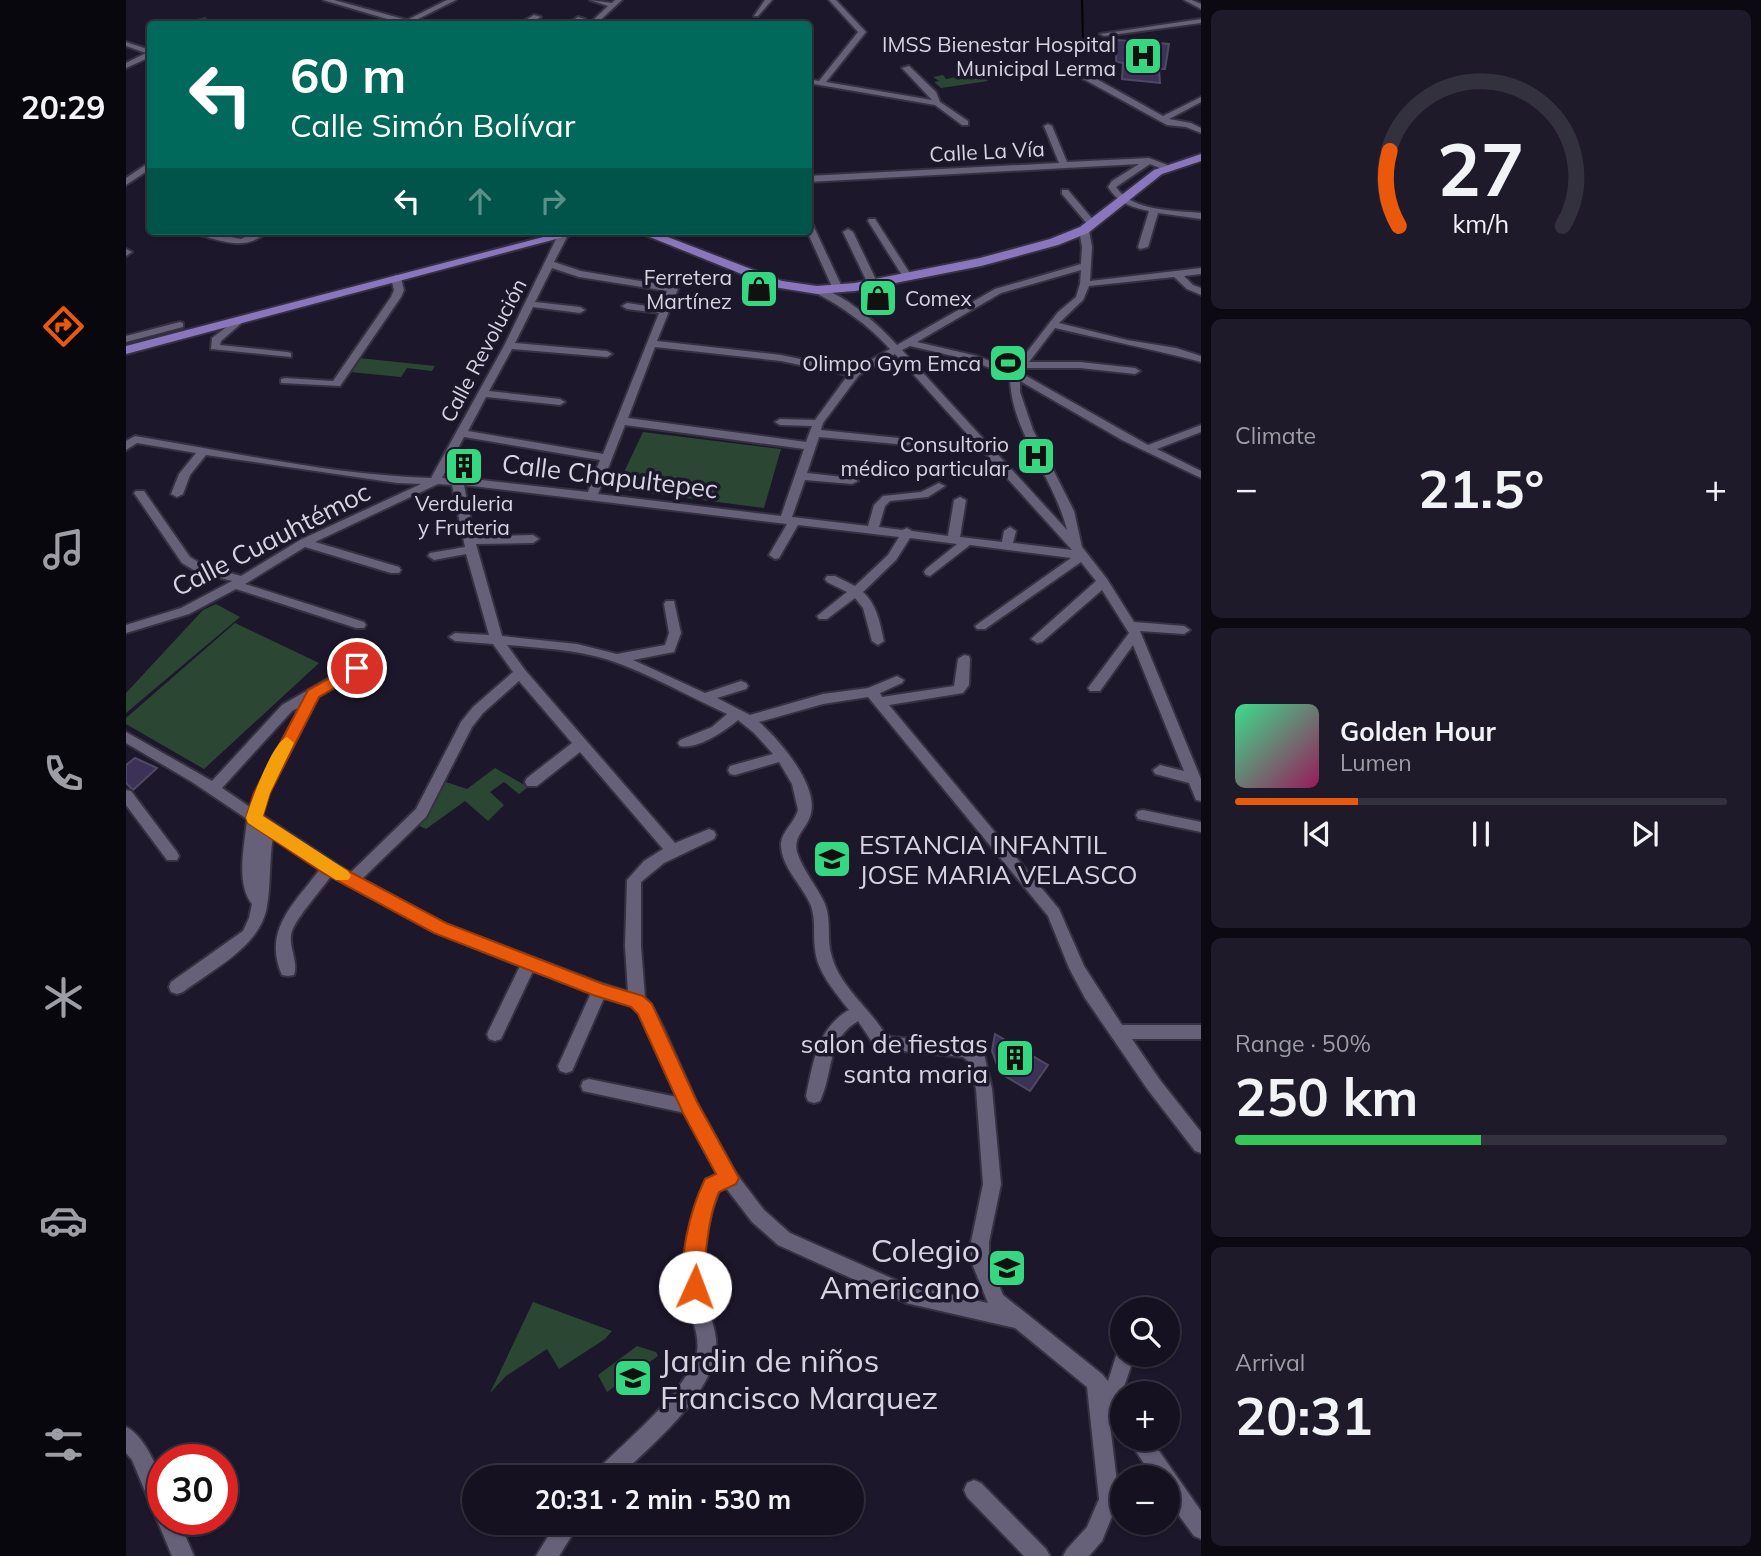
<!DOCTYPE html>
<meta charset="utf-8">
<style>
body{margin:0;font-family:Mulish,sans-serif;background:#1e1a29;color:#f1f3f6;height:100vh;display:flex;flex-direction:column;font-size:26px;white-space:nowrap}
*{box-sizing:border-box;margin:0}
p{font-size:23px;color:#9d9da5}
.icon{flex:none;width:38px;height:38px;fill:none;stroke:currentColor;stroke-width:2;stroke-linecap:round;stroke-linejoin:round}
.map{position:relative;flex:1;overflow:hidden}
.details{display:flex;flex-direction:column;gap:10px;padding:10px;background:#0c0912;width:560px}
.details>*{flex:none}
.top-card{position:absolute;left:21px;top:21px;width:665px;height:214px;border-radius:7px;box-shadow:0 2px 5px #0004,0 0 0 2px #34313e;background:#00695c;color:#fff;overflow:hidden}
.fabs{position:absolute;left:984px;top:1297px;display:grid;gap:14px}
.fabs a{display:grid;place-items:center;width:70px;height:70px;border-radius:50%;background:#151120;box-shadow:0 2px 5px #0004,0 0 0 2px #34313e;font-size:35px}
.speed{position:absolute;left:21px;top:1444px;display:flex;gap:14px;font-size:35px;font-weight:700;text-align:center}
.speed>*{display:grid;place-content:center;width:91px;height:91px;border-radius:50%;background:#151120;box-shadow:0 2px 5px #0004,0 0 0 2px #34313e;line-height:1}
.speed .limit{border:10px solid #d22;background:#fff;color:#111}
.pin{position:absolute;display:grid;place-items:center;width:60px;height:60px;color:#fff;margin:-30px;border:4px solid #fff;border-radius:50%;box-shadow:0 2px 7px #0007}
.me{position:absolute;width:77px;margin:-38px;rotate:2deg;stroke-linejoin:round;filter:drop-shadow(0 0 5px #0008)}
.turn{display:flex;align-items:center;gap:24px;height:147px;padding:0 28px;font-size:32px}
.turn .icon{width:91px;height:91px;stroke-width:2.5}
.turn b{display:block;font-size:49px;line-height:60px}
.lanes{display:flex;align-items:center;height:66px;padding:0 28px;background:#0003;justify-content:center;gap:35px;direction:ltr}
.lanes .off{opacity:.35}
.big{font-size:52px;font-weight:700;line-height:1.1}
.details .tile{flex:1;display:flex;flex-direction:column;justify-content:center;gap:10px;min-width:0;padding:0 24px;border-radius:10px;background:#1e1a29}
.details .dial{align-items:center;gap:0}
.dial svg{height:182px;overflow:visible;fill:none;stroke:#34313e;stroke-width:7;stroke-linecap:round;text-anchor:middle}
.dial text{fill:#f1f3f6;stroke:none}
.song{display:flex;align-items:center;gap:21px}
.cover{width:84px;height:84px;border-radius:10px;background:linear-gradient(135deg,hsl(150 70% 55%),hsl(330 70% 35%))}
.played{height:7px;border-radius:4px;background:linear-gradient(90deg,#ea580c 25%,#34313e 25%)}
.keys{display:flex;justify-content:space-around;direction:ltr}
.heat{display:flex;justify-content:space-between;align-items:center;font-size:38px;direction:ltr}
.charge{height:10px;border-radius:5px;background:linear-gradient(90deg,#34c759 50%,#34313e 0)}
.trip{position:absolute;left:336px;top:1465px;width:402px;height:70px;border-radius:35px;background:#151120;box-shadow:0 2px 5px #0004,0 0 0 2px #34313e;font-weight:700;line-height:70px;text-align:center}
main{display:flex;flex:1;min-height:0}
.menu{display:flex;flex-direction:column;width:126px;justify-content:space-around;align-items:center;background:#08070d;color:#9d9da5}
.menu .icon{width:49px;height:49px}
.menu .selected{color:#ea580c}
.menu b{font-size:32px;color:#f1f3f6}
.map>svg:first-child{display:block}
.green{fill:#2b4734}
.lines{fill:none;stroke-linecap:round;stroke-linejoin:round}
.stream{stroke:#000701;stroke-width:2}
.building{fill:#3c3258;stroke:#4f4a61;stroke-width:2}
.minor-casing{stroke:#353141;stroke-width:4}
.major-casing{stroke:#353141;stroke-width:4}
.minor{fill:#666179;fill-rule:evenodd}
.major{fill:#8976bf;fill-rule:evenodd}
.route{fill:#ea580c;stroke:#983908;stroke-width:2}
.slow{fill:#f59e0b}
.labels{text-anchor:middle;dominant-baseline:central;stroke-width:7;stroke-linejoin:round;paint-order:stroke}
.far-poi-label{font-size:21px;fill:#d7d4e2;stroke:#1c172b;text-anchor:end}
.far-street-label{font-size:21px;fill:#d7d4e2;stroke:#1c172b}
.street-label{font-size:26px;fill:#d7d4e2;stroke:#1c172b}
.poi-label{font-size:26px;fill:#d7d4e2;stroke:#1c172b;text-anchor:start}
.near-poi-label{font-size:32px;fill:#d7d4e2;stroke:#1c172b;text-anchor:end}
</style>
<main>
<nav class="menu">
<b>20:29</b>
<svg class="icon selected" aria-label="directions" viewBox="0 0 24 24"><path d="M12 3l9 9-9 9-9-9zM9 14v-3h6M13 9l2 2-2 2"/></svg>
<svg class="icon" aria-label="music" viewBox="0 0 24 24"><path d="M9 18V5l10-2v13"/><circle cx="6" cy="18" r="3"/><circle cx="16" cy="16" r="3"/></svg>
<svg class="icon" aria-label="phone" viewBox="0 0 24 24"><path d="M5 4h4l2 5-3 2q2 4 5 5l2-3 5 2v4C11 20 4 13 5 4z"/></svg>
<svg class="icon" aria-label="climate" viewBox="0 0 24 24"><path d="M12 3v18M4 7l16 10M4 17L20 7"/></svg>
<svg class="icon" aria-label="car" viewBox="0 0 24 24"><path d="M5 17H2v-5l4-1 3-4h7l3 4 3 1v5h-3M9 17h6M6 11h13"/><circle cx="7" cy="17" r="2"/><circle cx="17" cy="17" r="2"/></svg>
<svg class="icon" aria-label="filters" viewBox="0 0 24 24"><path d="M4 7h16M4 17h16"/><circle cx="9" cy="7" r="2"/><circle cx="15" cy="17" r="2"/></svg>
</nav>
<div class="map">
<svg width="1075" height="1556" viewBox="0 0 1075 1556">
<rect width="100%" height="100%" fill="#1c172b"/>
<path class="green" d="M851 71 862 81 815 88 808 82 813 81 807 77 817 75 820 79 830 77 828 74Z
M233 358 309 366 306 371 281 368 275 377 224 372Z
M517 432 655 449 638 508 490 489Z
M90 604 114 617 0 713V693L77 610Z
M109 623 193 663 78 769 0 724V718Z
M369 768 402 787 393 794 378 782 364 792 378 805 362 821 339 801 300 829 291 825 320 782 341 789Z
M407 1302 486 1331 479 1339 433 1369 421 1349 380 1376 364 1393Z
M511 1346 530 1352 532 1356 481 1392 472 1375Z"/>
<g class="lines">
<path class="stream" d="M956 0 957 38"/>
</g>
<path class="building" d="M991 40 1043 44 1039 69H1033L1034 83 996 79 997 63 990 62Z
M9 758 31 768 7 790 0 783V765Z
M869 1034 922 1065 904 1091 874 1073 866 1051Z"/>
<g class="lines">
<defs>
<path id="minor" d="M197 0H208L281 20 321 0H330L288 21 292 24H278Z
M464 0 486 3 489 0H496L470 24H463L482 6Z
M639 0H646L632 16H628Z
M703 0H710L740 32 700 82 806 100 776 68 783 66 810 92 814 102 842 121V125H836L809 105 682 83V79L693 81 732 32Z
M1058 0H1066L1075 4V9Z
M408 15 415 17 402 24H393Z
M452 17 459 19 450 24H442Z
M79 19 82 23 67 24 68 22Z
M1075 19V23L978 36 974 34Z
M0 42 24 50V57L0 68V63L20 53 0 46Z
M952 72H958L1037 116 1075 97V102L1043 119 1065 123 1075 128V133L1060 127 1041 125 952 76Z
M922 124 926 126 941 162 1023 158 1044 166V170L1041 171 1024 164 990 187C1007 212 1048 210 1075 213V219L1032 213 1022 247 1014 249 1012 247 1023 211C1005 207 992 203 982 187L986 181 1013 164 682 182V176L933 163 918 126Z
M24 162V169L0 185V178Z
M936 190H942L969 222V226H963L936 194Z
M743 219H749L787 278 785 280H779L742 221Z
M682 220 686 223 717 289 715 291 707 289 681 231Z
M958 227 963 230 966 247 964 281 1075 268V274L1058 276 1067 285 1075 288V295L1061 289 1048 277 963 286 957 300 933 323 1001 340 1050 348 1075 356V362C1027 349 978 340 929 328L903 362H954L1009 368 1014 371 1009 374 954 368H898L895 373 1022 445 1075 425V432L1031 449 1075 471V478L996 440 894 381V392L907 430 948 511 956 547 981 579 1008 622 1058 626 1064 630 1058 634 1014 631 1075 779V801L1070 800 1063 783 1029 774 1027 770 1034 765 1058 771 1007 645 974 691H964L962 688 1003 633 976 590 916 642 911 643 905 639 970 581 955 562 859 629H851L849 626 945 558 844 545 804 576 800 575 798 572 800 569 831 544 784 538 770 560 737 592C751 605 754 623 758 641L752 645 746 641 737 608 729 598 701 619H693L691 616 721 592 701 582 699 579 701 576H709L729 586 762 555 773 537 672 525 653 558 649 559 643 555 661 524 338 485 348 537 407 535 413 539 407 543 350 544 376 636 451 644 491 654 539 645 543 633 538 604 540 601H548L555 633 548 652 507 660 579 693 615 681 620 683 622 686 620 689 591 698 624 715 697 694 742 688 771 676 778 680 776 683 754 693 756 697 828 686 832 659 838 655 843 656 844 659 843 685 837 693 763 705 933 909 958 966 996 1025H1075V1039H1006L1034 1080 1075 1132V1153L1069 1151 1022 1090 959 998 943 968 922 916 742 697 697 704 633 722C653 739 692 785 685 813 682 828 667 835 671 852 677 871 691 886 699 904 706 922 700 940 706 957 714 986 742 1007 758 1032L765 1037 840 1043 858 1054 866 1089 875 1184 863 1242V1261L877 1295 976 1374 982 1381 993 1347 996 1346V1354H1009L996 1393V1426L989 1423 983 1416 993 1499 976 1541 963 1556H937L941 1549 961 1527 973 1499 961 1387 889 1328 780 1303 652 1245 626 1222 600 1188 593 1191C579 1225 574 1266 581 1303 584 1318 592 1333 590 1350 585 1397 524 1446 493 1477H468L471 1470C498 1443 563 1389 571 1352 574 1334 564 1317 562 1300 556 1259 563 1216 580 1179L592 1174 559 1113 457 1091 455 1086 457 1081 463 1079 551 1097 513 1014 506 1006 478 998 446 1071 440 1073 434 1071 432 1066 465 993 407 971 375 1039 369 1041 363 1039 361 1034 394 966 309 932 205 876C196 889 171 917 166 931 161 945 173 961 168 975L162 976 156 975C136 930 169 903 194 869L147 837C143 860 145 884 141 906 135 946 87 969 57 992L51 994 45 992 43 987 45 982 117 931 123 918 126 904C109 883 119 844 121 819L66 782 0 743V732L86 781 156 705 226 665H236L238 668 236 671 192 697 143 793 136 815 224 873 290 809 335 722 347 707 387 672 367 644 329 641 323 637 329 633 363 635 340 554 308 560 302 556 304 553 339 547 326 485 312 484 189 542 273 567 275 570 273 573H265L179 547 119 584 238 622 240 625 238 628H230L110 589 63 614 0 633V625L55 608 106 581 71 572 56 563 8 493 10 491H18L64 557 79 566 115 576 174 540 295 484 271 483 80 455 64 475 57 494 51 497 45 494 53 474 70 453 11 443 0 450V441L9 436C106 452 206 475 305 478L378 346 432 235 437 232 442 235 428 262 455 271 550 287 552 289 531 341 655 355 727 370 764 349C742 325 717 307 688 292V288C712 287 755 327 771 345L869 289 955 264 956 247 953 230ZM426 268 453 277 541 291 535 308 501 303 496 306 501 309 533 313 477 454 342 431 360 397 434 405 439 402 434 399 363 391 386 349 481 357 486 354 481 351 389 343 407 307 454 313 459 310 454 307 409 302ZM955 270 954 284 950 297 932 312 887 370 851 356 791 342 875 293ZM784 346 844 360 884 376C884 431 928 477 941 530L776 350ZM529 347 655 361 722 375 689 420 654 419 649 422 654 425 686 426 680 442 502 418ZM769 354 946 550 887 543 890 531 884 527 878 531 876 542 834 537 840 500 834 497 828 500 822 536 786 531 781 528 776 530 753 527 759 506 764 501 802 497 819 486 813 483 795 492 757 496 748 505 742 526 666 517 679 480 726 484 732 481 726 478 681 473 693 437 782 445 787 442 782 439 695 430 697 423 733 375ZM499 425 678 449 655 516 472 494ZM338 437 474 460 462 492 347 479 316 478ZM381 645C415 648 450 650 483 660 524 674 562 696 601 714L586 727 554 740 552 743 554 746C571 750 599 731 612 720L628 733 647 754 604 766 602 770 604 774 609 775 653 762 666 784 672 810C669 822 656 831 655 843 654 866 677 886 685 906 690 921 687 935 689 949 691 972 709 992 723 1010 691 1028 687 1064 680 1096L682 1101 688 1103 694 1101C708 1072 700 1040 732 1021L746 1042 755 1049 837 1057 844 1063 850 1089 857 1184 845 1242V1261L862 1303 781 1285 664 1233 638 1210 609 1172 571 1103 538 1029 525 1004 519 998 515 946V882L538 863 588 839 590 835 588 831 583 829 549 843 399 670ZM393 681 446 743 401 778 399 782 401 786H411L454 752 537 849 518 861 501 880 499 946 502 992 477 984 319 924 236 879 300 817 346 727 357 713ZM174 707 129 793 124 807 96 788 166 711Z
M722 229 727 232 752 284 750 286 742 284 717 232Z
M74 231 115 239 131 231H142C121 251 98 242 74 235Z
M0 249 6 252 0 256Z
M270 275 275 278 278 290 275 297 214 386 155 383V379L159 378 207 381 265 297 268 290 265 278Z
M115 316 120 319 118 321 95 341 94 345 161 352 165 353V357L85 349 86 338Z
M54 322 57 323V327L0 342V336Z
M0 790 5 791 51 852 53 856 51 860H41L0 805Z
M1017 810 1075 822V832L1012 819 1010 815 1012 811Z
M1020 1297 1027 1299 1028 1309H1010L1013 1299Z
M0 1427C17 1434 32 1467 36 1484 39 1495 37 1508 37 1519H52L68 1556H46L6 1460 0 1453Z
M1001 1438H1024L1075 1511V1539L1068 1536 1041 1499V1477H1027Z
M848 1480 855 1483 920 1549 924 1556H898L841 1497 838 1490 841 1483Z
M431 1522H454L433 1556H410Z"/>
<path id="major" d="M1075 154V161L1036 174 962 233 932 245 855 266 729 291 691 294 648 287 509 231H526L656 281 691 286 729 283 854 258 924 239 954 227 1028 170Z
M440 231H460L0 354V346Z"/>
</defs>
<use href="#minor" class="minor-casing"/>
<use href="#major" class="major-casing"/>
<use href="#minor" class="minor"/>
<use href="#major" class="major"/>
</g>
<path class="route" d="M231 663 238 668 236 672 193 697 144 793 137 816 209 864 320 923 477 984 517 996 526 1004 571 1102 613 1178 610 1184 593 1192C583 1215 581 1243 578 1268 578 1278 581 1285 577 1295L569 1298 562 1295C549 1264 565 1208 579 1179L590 1174 557 1113 512 1014 505 1007 467 995 308 933 197 873 122 823 120 818 128 793 182 690Z"/>
<path class="slow" d="M161 737 168 743 144 793 137 816 222 871 225 876 222 880H210L122 823 120 818C125 802 146 742 161 737Z"/>
<defs>
<symbol id="hospital-square" viewBox="-11 -11 22 22"><rect x="-9" y="-9" width="18" height="18" rx="4" fill="#35d881" stroke="#1c172b"/><path d="M-5-5h3v3.5h4V-5h3V5h-3V1.5h-4V5h-3Z" fill="#111"/></symbol>
<symbol id="shop-square" viewBox="-11 -11 22 22"><rect x="-9" y="-9" width="18" height="18" rx="4" fill="#35d881" stroke="#1c172b"/><path d="M-5-2.5h2.3a2.7 3.5 0 0 1 5.4 0H5L5.5 6h-11ZM-1.5-2.5h3a1.5 2.3 0 0 0-3 0Z" fill="#111"/></symbol>
<symbol id="stadium-square" viewBox="-11 -11 22 22"><rect x="-9" y="-9" width="18" height="18" rx="4" fill="#35d881" stroke="#1c172b"/><path d="M0-5a6.5 5 0 1 0 0 10a6.5 5 0 1 0 0-10ZM-3.5-1.8h7v3.6h-7Z" fill="#111"/></symbol>
<symbol id="building-square" viewBox="-11 -11 22 22"><rect x="-9" y="-9" width="18" height="18" rx="4" fill="#35d881" stroke="#1c172b"/><path d="M-4-6H4V6H1V3H-1V6H-4ZM-2.5-4.3h1.7v1.8h-1.7ZM.8-4.3h1.7v1.8H.8ZM-2.5-1h1.7V.8h-1.7ZM.8-1h1.7V.8H.8Z" fill="#111"/></symbol>
<symbol id="school-square" viewBox="-11 -11 22 22"><rect x="-9" y="-9" width="18" height="18" rx="4" fill="#35d881" stroke="#1c172b"/><path d="M0-5L7-2L0 1L-7-2ZM-4 1L0 2.5L4 1V4Q0 6-4 4Z" fill="#111"/></symbol>
</defs>
<g fill-rule="evenodd">
<use href="#hospital-square" x="995" y="34" width="44" height="44"/>
<use href="#shop-square" x="611" y="267" width="44" height="44"/>
<use href="#shop-square" x="730" y="276" width="44" height="44"/>
<use href="#stadium-square" x="860" y="341" width="44" height="44"/>
<use href="#hospital-square" x="888" y="434" width="44" height="44"/>
<use href="#building-square" x="316" y="444" width="44" height="44"/>
<use href="#school-square" x="684" y="837" width="44" height="44"/>
<use href="#building-square" x="867" y="1036" width="44" height="44"/>
<use href="#school-square" x="859" y="1246" width="44" height="44"/>
<use href="#school-square" x="485" y="1356" width="44" height="44"/>
</g>
<g class="labels">
<g class="far-poi-label">
<text x="990" y="44">IMSS Bienestar Hospital<tspan x="990" dy="24">Municipal Lerma</tspan></text>
<text x="606" y="277">Ferretera<tspan x="606" dy="24">Martínez</tspan></text>
<text x="779" y="298" text-anchor="start">Comex</text>
<text x="855" y="363">Olimpo Gym Emca</text>
<text x="883" y="444">Consultorio<tspan x="883" dy="24">médico particular</tspan></text>
<text x="338" y="503" text-anchor="middle">Verduleria<tspan x="338" dy="24">y Fruteria</tspan></text>
</g>
<g class="far-street-label">
<text transform="translate(861 151) rotate(-3)">Calle La Vía</text>
<text transform="translate(357 350) rotate(-62)">Calle Revolución</text>
</g>
<g class="street-label">
<text transform="translate(484 476) rotate(7)">Calle Chapultepec</text>
<text transform="translate(145 539) rotate(-27)">Calle Cuauhtémoc</text>
</g>
<g class="poi-label">
<text x="733" y="844">ESTANCIA INFANTIL<tspan x="733" dy="30">JOSE MARIA VELASCO</tspan></text>
<text x="862" y="1043" text-anchor="end">salon de fiestas<tspan x="862" dy="30">santa maria</tspan></text>
</g>
<g class="near-poi-label">
<text x="854" y="1250">Colegio<tspan x="854" dy="37">Americano</tspan></text>
<text x="534" y="1360" text-anchor="start">Jardin de niños<tspan x="534" dy="37">Francisco Marquez</tspan></text>
</g>
</g>
</svg>
<div class="fabs">
<a><svg class="icon" aria-label="search" viewBox="0 0 24 24"><circle cx="10" cy="10" r="6"/><path d="M15 15l6 6"/></svg></a>
<a>+</a>
<a>−</a>
</div>
<div class="speed"><div class="limit">30</div></div>
<div class="pin" style="left:231px;top:668px;background:#d93025"><svg class="icon" aria-label="arrive" viewBox="0 0 24 24"><path d="M6 21V4h12l-3 4 3 4H6"/></svg></div>
<svg class="me" style="left:569px;top:1287px" viewBox="-20 -20 40 40"><circle r="19" fill="#fff"/><path d="M0-13L10 11 0 6-10 11z" fill="#ea580c"/></svg>
<div class="trip">20:31 · 2 min · 530 m</div>
<div class="top-card">
<div class="turn"><svg class="icon" aria-label="left" viewBox="0 0 24 24"><path d="M17 20v-9H6M10 6l-5 5 5 5"/></svg><div><b>60 m</b>Calle Simón Bolívar</div></div>
<div class="lanes"><svg class="icon" aria-label="left" viewBox="0 0 24 24"><path d="M17 20v-9H6M10 6l-5 5 5 5"/></svg><svg class="icon off" aria-label="ahead" viewBox="0 0 24 24"><path d="M12 20V5M6 11l6-6 6 6"/></svg><svg class="icon off" aria-label="right" viewBox="0 0 24 24"><path d="M7 20v-9h11M14 6l5 5-5 5"/></svg></div>
</div>
</div>
<section class="details">
<div class="tile dial"><svg viewBox="0 0 100 80">
<path d="M14 69A42 42 0 1 1 86 69"/>
<path d="M14 69A42 42 0 0 1 10 36" stroke="#ea580c"/>
<text x="50" y="56" font-size="32" font-weight="700">27</text>
<text x="50" y="72" font-size="11">km/h</text>
</svg></div>
<div class="tile"><p>Climate</p>
<div class="heat"><a>−</a><b class="big">21.5°</b><a>+</a></div>
</div>
<div class="tile">
<div class="song"><i class="cover"></i><div><b>Golden Hour</b><p>Lumen</p></div></div>
<div class="played"></div>
<div class="keys"><svg class="icon" aria-label="previous" viewBox="0 0 24 24"><path d="M18 5L8 12l10 7zM5 5v14"/></svg><svg class="icon" aria-label="pause" viewBox="0 0 24 24"><path d="M8 5v14M16 5v14"/></svg><svg class="icon" aria-label="next" viewBox="0 0 24 24"><path d="M6 5l10 7-10 7zM19 5v14"/></svg></div>
</div>
<div class="tile"><p>Range · 50%</p><b class="big">250 km</b><div class="charge"></div></div>
<div class="tile"><p>Arrival</p><b class="big">20:31</b></div>
</section>
</main>
